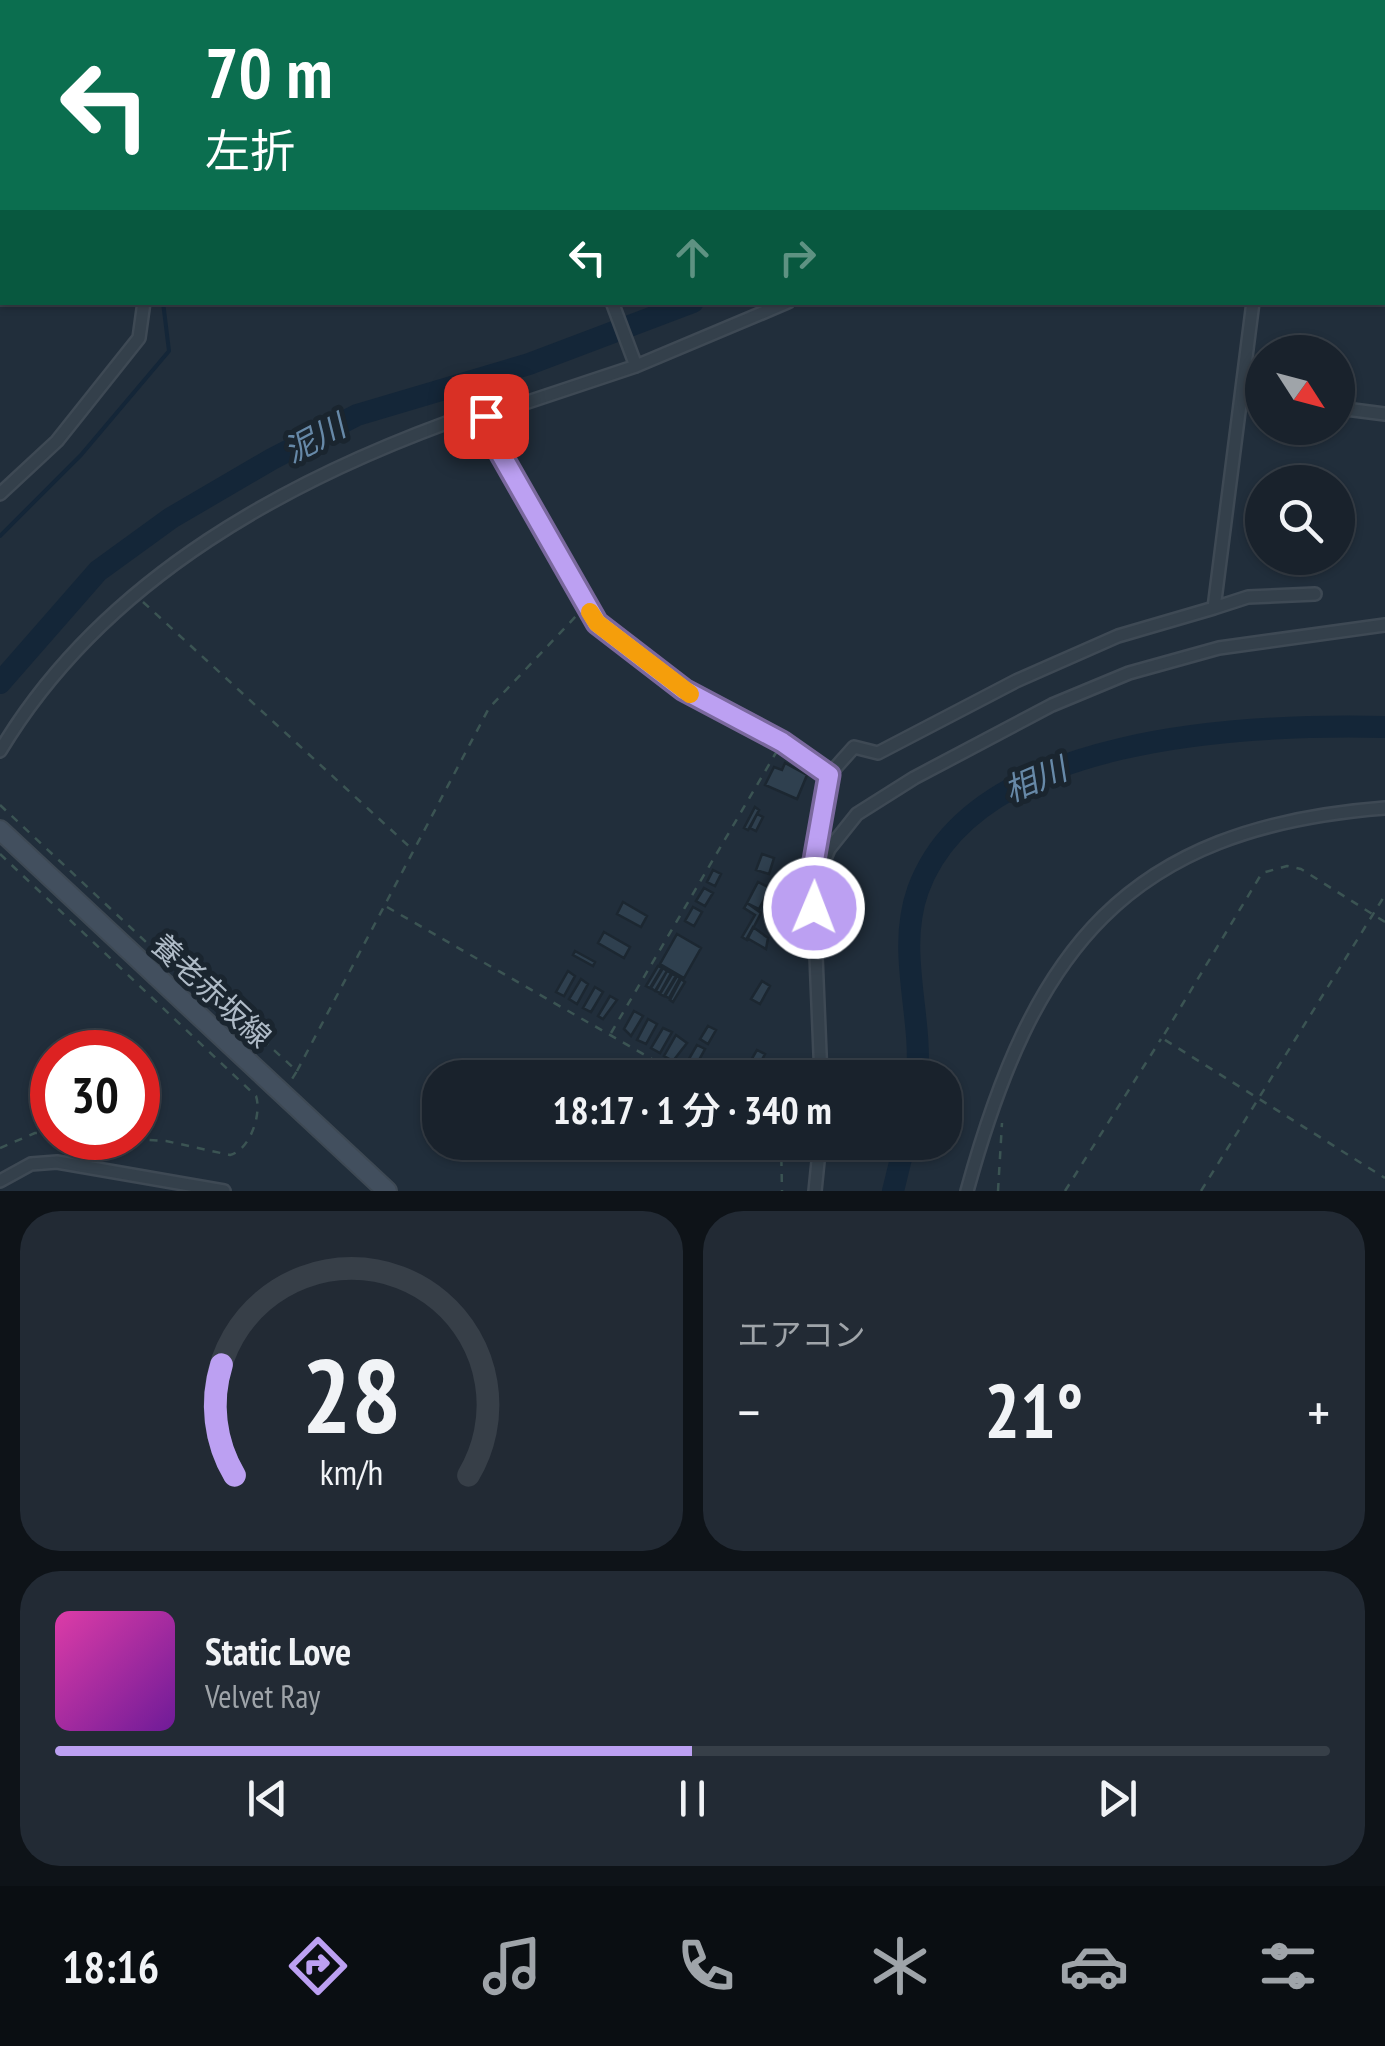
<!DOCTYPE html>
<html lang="ja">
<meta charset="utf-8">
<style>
body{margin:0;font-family:"PT Sans Narrow","Noto Sans JP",sans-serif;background:#222a34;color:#f1f3f6;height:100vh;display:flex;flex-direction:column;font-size:38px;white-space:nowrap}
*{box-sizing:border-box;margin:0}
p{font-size:32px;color:#9fa4a9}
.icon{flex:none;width:55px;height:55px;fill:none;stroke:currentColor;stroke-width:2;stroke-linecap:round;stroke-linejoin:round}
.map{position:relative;height:1191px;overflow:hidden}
.drawer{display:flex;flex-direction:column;gap:20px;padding:20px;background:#0e1318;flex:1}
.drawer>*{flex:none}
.guide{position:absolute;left:0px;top:0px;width:1385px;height:305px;box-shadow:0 2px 8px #0004,0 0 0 2px #373f48;background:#0b6e4f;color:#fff;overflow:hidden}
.needle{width:65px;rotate:126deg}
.tools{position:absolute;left:1245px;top:335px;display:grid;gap:20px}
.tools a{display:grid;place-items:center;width:110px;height:110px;border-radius:50%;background:#19222c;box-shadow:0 2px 8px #0004,0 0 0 2px #373f48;font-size:50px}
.speed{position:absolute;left:30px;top:1030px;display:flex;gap:20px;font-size:50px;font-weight:700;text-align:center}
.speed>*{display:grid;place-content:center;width:130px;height:130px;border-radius:50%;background:#19222c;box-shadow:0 2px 8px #0004,0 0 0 2px #373f48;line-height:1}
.speed .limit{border:15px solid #d22;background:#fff;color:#111}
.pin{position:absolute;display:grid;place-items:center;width:85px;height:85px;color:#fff;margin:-42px;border-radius:20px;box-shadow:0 5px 15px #0006}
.me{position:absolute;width:110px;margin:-55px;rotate:1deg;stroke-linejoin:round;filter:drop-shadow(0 0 8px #0008)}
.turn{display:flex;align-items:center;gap:35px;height:210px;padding:0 40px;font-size:45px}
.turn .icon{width:130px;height:130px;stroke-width:2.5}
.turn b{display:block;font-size:70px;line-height:85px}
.lanes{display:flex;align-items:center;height:95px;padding:0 40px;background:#0003;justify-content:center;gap:50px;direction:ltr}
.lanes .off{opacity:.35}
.big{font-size:75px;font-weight:600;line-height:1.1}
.drawer .card{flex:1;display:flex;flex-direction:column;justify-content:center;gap:15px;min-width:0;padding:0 35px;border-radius:40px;background:#222a34}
.drawer .dial{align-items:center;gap:0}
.dial svg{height:260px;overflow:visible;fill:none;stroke:#373f48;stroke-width:7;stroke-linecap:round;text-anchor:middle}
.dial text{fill:#f1f3f6;stroke:none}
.song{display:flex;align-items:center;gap:30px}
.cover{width:120px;height:120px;border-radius:15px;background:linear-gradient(135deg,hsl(320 70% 55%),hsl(280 70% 35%))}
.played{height:10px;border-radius:5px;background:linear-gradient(90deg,#bca0f2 50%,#373f48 50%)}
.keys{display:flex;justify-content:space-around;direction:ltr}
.heat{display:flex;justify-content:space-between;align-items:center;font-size:55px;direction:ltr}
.drawer .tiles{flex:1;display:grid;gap:20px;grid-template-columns:1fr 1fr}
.card:last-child{grid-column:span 2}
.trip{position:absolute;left:422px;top:1060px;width:540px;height:100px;border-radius:40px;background:#19222c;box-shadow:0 2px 8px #0004,0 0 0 2px #373f48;font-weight:600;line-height:100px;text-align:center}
.menu{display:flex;height:160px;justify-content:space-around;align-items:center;background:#0a0e12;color:#9fa4a9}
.menu .icon{width:70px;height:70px}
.menu .current{color:#bca0f2}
.menu b{font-size:45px;color:#f1f3f6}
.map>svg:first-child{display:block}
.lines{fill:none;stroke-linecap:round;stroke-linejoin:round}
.stream{stroke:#142638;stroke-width:4}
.river{stroke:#142638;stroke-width:22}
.building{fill:#2f404f;stroke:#1c2731;stroke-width:2.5}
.street-casing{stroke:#3e4954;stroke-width:16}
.secondary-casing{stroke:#3e4954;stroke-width:22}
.path{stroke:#3b5453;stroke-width:2.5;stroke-dasharray:8 8;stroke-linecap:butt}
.street{stroke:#34404b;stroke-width:11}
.secondary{stroke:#424f5e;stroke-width:18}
.route-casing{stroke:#7a689d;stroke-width:25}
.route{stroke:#bca0f2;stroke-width:18}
.slow{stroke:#f59e0b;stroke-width:18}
.labels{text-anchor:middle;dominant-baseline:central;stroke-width:10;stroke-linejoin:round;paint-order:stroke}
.street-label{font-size:30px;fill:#afbbc7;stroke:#1a252f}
.water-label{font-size:32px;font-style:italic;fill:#6789a8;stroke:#1a252f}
</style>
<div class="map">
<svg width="1385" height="1191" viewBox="0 0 1385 1191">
<rect width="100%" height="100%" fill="#212e3b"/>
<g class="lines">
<path class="stream" d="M152 2V0
M1382 185H1385
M0 536 81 455 169 351 163 302"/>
<path class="river" d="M1051 2 1054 0
M0 683 98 571 171 518 272 459 357 415 529 364 693 302
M917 1078C923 1015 896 952 918 890 975 734 1246 724 1385 727
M893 1191 905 1142"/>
</g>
<path class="building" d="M604 0H692L603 2Z
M785 763 807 775 797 799 765 785 774 767 782 770Z
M755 807 759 810 748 830 744 828Z
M757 814 763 817 756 831 750 828Z
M762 854 774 858 769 874 756 870Z
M713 870 721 874 715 886 707 882Z
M758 882 770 888 759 909 747 903Z
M704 888 713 893 705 906 696 901Z
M623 902 647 916 641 927 617 914Z
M747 903 761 913 747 940 742 937 755 915 744 908Z
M693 907 702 912 694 926 685 921Z
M753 927 768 938 766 949 747 938Z
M604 932 630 947 624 958 598 943Z
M677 934 701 948 684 978 660 964Z
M575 951 595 962 593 966 573 955Z
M658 966 662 968 650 988 646 986Z
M663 968 667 971 655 991 651 988Z
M568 971 575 976 564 996 556 992Z
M667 971 671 973 660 993 656 991Z
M672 974 676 976 664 996 660 994Z
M677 976 680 978 669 998 665 996Z
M581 979 588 984 577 1004 569 999Z
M681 979 685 982 673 1002 670 1000Z
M762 981 770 986 760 1004 751 999Z
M595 987 603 992 591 1012 583 1008Z
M610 996 617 1000 603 1019 598 1016Z
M634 1011 643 1016 631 1036 624 1029Z
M648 1019 657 1024 646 1044 637 1040Z
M708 1026 716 1030 708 1044 700 1039Z
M663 1028 672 1032 660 1053 651 1048Z
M676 1035 687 1043 673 1061 664 1056Z
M697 1045 705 1049 694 1069 686 1064Z
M757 1050 765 1054 752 1078H741Z"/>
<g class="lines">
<defs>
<path id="street" d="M65 0 69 2
M136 0V2
M161 0 165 2
M381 0 385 2
M117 2 118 0
M708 2 709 0
M1382 197H1385
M612 302 636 366
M1253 302 1214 608 1248 597 1315 594
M1242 397 1262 399
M1338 408 1385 414
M486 416V428L597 623 685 690 782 742 829 775
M0 494 57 441 139 338 144 302
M0 751C104 577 292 476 477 412L486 416 636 366 788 302
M818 876 813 866 829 775 854 747 878 753 1016 681 1118 636 1214 608
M821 1078 814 907 818 876 829 849 857 814 914 778 1052 705 1129 673 1219 648 1385 625
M0 1181 31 1164 57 1162 224 1191
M815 1191 820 1142
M967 1191C1033 951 1124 828 1385 808"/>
<path id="secondary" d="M0 830 387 1191"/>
</defs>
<use href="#street" class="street-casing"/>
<use href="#secondary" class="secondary-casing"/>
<path class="path" d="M1356 0 1360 2
M1001 2 1003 0
M1123 2 1126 0
M1382 17 1385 18
M1382 170 1385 171
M143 602 413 850
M0 805 162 957 222 1003 297 1071 292 1079
M0 854 256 1096C262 1114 250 1150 230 1155L166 1141 114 1138
M387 907 685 1078
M1385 922 1301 869 1287 866 1262 873 1162 1038 1385 1178
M611 1033 777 751
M297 1071 489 708 578 614
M781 1142 782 1191
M0 1148 35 1133 52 1132
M998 1191 1002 1123
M1065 1191 1161 1039
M1201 1191 1385 895"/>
<use href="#street" class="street"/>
<use href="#secondary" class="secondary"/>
</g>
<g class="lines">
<defs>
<path id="route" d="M486 416V428L597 623 684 690 782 742 829 775 813 866 818 876 814 908"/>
</defs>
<use href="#route" class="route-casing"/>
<use href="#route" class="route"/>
<path class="slow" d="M590 612 597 623 690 694"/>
</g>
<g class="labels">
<g class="street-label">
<text transform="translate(212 990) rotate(43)">養老赤坂線</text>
</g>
<g class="water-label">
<text transform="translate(314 438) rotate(-28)">泥川</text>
<text transform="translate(1035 779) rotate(-23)">相川</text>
</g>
</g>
</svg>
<div class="tools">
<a><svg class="needle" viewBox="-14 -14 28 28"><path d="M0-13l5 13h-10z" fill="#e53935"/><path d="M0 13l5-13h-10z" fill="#9fa4a9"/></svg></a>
<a><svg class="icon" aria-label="search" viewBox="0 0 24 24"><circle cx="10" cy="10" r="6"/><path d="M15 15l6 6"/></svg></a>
</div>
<div class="speed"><div class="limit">30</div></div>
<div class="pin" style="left:486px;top:416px;background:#d93025"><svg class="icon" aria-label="arrive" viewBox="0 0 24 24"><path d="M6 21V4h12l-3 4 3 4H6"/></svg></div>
<svg class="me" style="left:814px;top:908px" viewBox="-20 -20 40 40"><circle r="17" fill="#bca0f2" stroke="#fff" stroke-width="3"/><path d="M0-11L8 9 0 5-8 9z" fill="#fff"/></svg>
<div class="trip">18:17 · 1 分 · 340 m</div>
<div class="guide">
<div class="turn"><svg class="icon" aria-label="left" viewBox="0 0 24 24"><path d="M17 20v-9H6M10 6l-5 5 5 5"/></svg><div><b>70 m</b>左折</div></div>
<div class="lanes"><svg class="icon" aria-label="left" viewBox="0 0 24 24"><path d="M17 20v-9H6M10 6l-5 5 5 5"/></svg><svg class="icon off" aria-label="ahead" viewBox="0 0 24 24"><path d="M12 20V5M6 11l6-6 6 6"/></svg><svg class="icon off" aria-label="right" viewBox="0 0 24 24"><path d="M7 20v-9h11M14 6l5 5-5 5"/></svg></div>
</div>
</div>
<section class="drawer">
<div class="tiles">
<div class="card dial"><svg viewBox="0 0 100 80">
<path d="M14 69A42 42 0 1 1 86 69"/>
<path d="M14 69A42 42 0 0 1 10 35" stroke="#bca0f2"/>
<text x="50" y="56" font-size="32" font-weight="700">28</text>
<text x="50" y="72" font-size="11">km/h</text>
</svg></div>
<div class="card"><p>エアコン</p>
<div class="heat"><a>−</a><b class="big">21°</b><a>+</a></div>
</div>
<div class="card">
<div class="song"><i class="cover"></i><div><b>Static Love</b><p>Velvet Ray</p></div></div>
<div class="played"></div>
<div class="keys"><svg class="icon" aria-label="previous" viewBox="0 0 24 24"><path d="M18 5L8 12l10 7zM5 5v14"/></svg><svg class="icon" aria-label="pause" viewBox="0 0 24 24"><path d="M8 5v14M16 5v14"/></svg><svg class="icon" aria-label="next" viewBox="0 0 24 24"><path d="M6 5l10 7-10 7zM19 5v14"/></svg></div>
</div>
</div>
</section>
<nav class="menu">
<b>18:16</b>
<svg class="icon current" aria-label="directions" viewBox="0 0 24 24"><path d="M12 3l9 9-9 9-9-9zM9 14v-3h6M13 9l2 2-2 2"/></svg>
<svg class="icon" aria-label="music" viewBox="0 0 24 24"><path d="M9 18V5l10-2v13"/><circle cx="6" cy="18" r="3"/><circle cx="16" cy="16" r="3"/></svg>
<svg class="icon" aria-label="phone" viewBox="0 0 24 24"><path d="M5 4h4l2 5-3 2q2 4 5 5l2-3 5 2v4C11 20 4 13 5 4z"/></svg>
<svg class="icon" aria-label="climate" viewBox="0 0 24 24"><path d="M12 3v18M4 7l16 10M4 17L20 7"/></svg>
<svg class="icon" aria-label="car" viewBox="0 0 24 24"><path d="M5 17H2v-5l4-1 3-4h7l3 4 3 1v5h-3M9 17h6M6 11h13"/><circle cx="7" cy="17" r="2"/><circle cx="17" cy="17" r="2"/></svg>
<svg class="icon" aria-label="filters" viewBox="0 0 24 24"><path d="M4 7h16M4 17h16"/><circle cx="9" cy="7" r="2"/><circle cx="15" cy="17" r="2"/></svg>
</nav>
